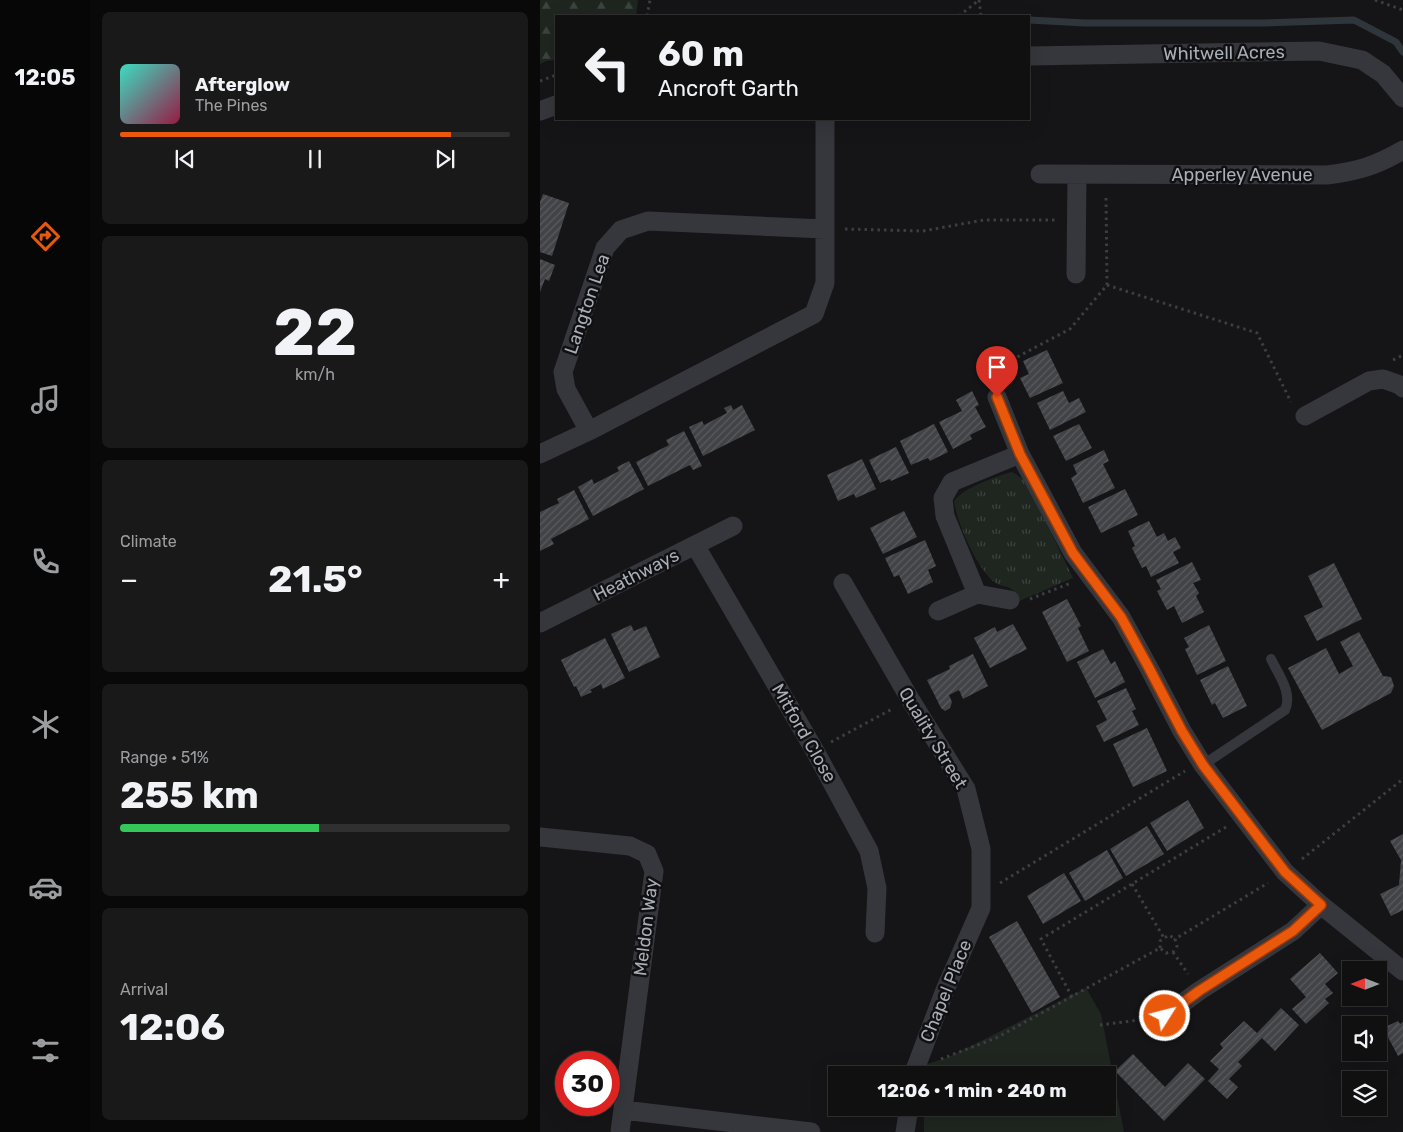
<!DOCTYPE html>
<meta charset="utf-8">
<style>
body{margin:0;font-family:Rubik,sans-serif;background:#19191a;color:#f1f3f6;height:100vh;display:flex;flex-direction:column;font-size:19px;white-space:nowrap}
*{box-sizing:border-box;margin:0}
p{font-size:16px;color:#9c9d9f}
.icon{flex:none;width:28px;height:28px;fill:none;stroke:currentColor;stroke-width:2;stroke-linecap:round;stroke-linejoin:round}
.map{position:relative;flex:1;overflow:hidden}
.drawer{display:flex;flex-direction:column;gap:12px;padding:12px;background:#090909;width:450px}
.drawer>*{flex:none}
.guide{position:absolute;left:15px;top:15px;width:475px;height:105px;border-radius:0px;box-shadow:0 5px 20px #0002,0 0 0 1px #303031;background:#101011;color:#f1f3f6;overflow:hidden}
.needle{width:32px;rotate:270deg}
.controls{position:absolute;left:802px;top:961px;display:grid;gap:10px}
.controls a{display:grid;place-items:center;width:45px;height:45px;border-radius:0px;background:#101011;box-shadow:0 5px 20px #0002,0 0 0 1px #303031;font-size:25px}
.speed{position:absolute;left:15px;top:1051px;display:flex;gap:10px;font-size:25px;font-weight:700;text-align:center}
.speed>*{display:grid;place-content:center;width:65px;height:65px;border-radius:50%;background:#101011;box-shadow:0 5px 20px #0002,0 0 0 1px #303031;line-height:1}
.speed .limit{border:8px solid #d22;background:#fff;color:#111}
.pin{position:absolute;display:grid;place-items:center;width:42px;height:42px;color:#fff;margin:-51px -21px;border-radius:50% 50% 50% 0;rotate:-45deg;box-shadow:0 0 5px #0007}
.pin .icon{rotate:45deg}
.me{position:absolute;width:55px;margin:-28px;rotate:54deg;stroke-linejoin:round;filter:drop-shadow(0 0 4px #0008)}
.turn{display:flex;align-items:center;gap:18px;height:105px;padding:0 20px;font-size:22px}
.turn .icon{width:65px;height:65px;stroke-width:2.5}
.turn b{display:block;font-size:35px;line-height:42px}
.big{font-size:38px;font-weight:700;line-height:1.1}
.drawer .card{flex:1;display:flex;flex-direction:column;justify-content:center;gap:8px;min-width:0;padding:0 18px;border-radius:8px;background:#19191a}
.drawer .dial{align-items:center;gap:0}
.dial b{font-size:65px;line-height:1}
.song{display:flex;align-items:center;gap:15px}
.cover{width:60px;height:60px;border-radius:8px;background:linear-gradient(135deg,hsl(170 70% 55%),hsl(340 70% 35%))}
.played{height:5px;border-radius:2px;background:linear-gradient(90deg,#ea580c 85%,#303031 85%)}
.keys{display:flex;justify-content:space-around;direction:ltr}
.heat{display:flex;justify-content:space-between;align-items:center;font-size:28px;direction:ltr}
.charge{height:8px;border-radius:4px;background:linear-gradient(90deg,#34c759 51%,#303031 0)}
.trip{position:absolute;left:288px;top:1066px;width:288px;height:50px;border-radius:0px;background:#101011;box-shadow:0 5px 20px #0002,0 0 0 1px #303031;font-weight:700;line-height:50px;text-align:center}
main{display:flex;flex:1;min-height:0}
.dock{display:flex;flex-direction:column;width:90px;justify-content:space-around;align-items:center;background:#060607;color:#9c9d9f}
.dock .icon{width:35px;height:35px}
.dock .selected{color:#ea580c}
.dock b{font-size:22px;color:#f1f3f6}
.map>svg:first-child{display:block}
.grass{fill:url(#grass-tufts)}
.forest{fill:url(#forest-firs)}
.green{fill:#1f2620}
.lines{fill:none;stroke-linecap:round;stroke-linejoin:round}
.stream{stroke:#2e363c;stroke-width:7}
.building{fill:url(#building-hatch)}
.path{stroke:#3c3e42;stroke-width:3;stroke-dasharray:2.5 4;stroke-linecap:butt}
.lane{stroke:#36373c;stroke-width:10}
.street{stroke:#36373c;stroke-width:19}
.route-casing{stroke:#983908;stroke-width:12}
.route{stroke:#ea580c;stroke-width:9}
.labels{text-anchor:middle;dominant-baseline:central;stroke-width:5;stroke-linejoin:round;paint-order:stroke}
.street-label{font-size:18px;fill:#a8adb6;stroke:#101012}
</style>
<main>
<nav class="dock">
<b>12:05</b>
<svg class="icon selected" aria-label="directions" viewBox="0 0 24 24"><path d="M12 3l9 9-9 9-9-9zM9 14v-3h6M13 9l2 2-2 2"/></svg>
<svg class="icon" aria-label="music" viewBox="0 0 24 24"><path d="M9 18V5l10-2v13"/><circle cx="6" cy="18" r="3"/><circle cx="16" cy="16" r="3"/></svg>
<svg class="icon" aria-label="phone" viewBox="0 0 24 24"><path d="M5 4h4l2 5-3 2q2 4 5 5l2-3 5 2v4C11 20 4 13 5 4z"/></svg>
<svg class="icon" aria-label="climate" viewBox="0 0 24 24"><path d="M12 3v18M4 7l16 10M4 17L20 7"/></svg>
<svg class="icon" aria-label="car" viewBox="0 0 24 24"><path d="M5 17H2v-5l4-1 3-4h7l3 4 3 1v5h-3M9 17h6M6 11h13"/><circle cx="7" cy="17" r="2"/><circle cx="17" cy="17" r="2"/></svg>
<svg class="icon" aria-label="filters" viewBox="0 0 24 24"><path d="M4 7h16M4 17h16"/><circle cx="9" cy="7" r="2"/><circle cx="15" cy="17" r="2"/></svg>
</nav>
<section class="drawer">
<div class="card">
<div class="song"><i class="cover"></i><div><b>Afterglow</b><p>The Pines</p></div></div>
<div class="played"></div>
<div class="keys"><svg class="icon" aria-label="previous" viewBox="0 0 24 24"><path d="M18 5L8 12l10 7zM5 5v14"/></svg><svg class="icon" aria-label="pause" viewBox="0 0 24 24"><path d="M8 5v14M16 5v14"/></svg><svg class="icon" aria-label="next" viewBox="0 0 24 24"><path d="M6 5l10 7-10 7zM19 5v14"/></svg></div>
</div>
<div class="card dial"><b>22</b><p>km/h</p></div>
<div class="card"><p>Climate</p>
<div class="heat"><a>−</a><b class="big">21.5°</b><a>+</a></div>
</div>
<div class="card"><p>Range · 51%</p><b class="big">255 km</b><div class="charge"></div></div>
<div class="card"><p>Arrival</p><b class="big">12:06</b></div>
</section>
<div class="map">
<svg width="863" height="1132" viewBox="0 0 863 1132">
<defs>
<pattern id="grass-tufts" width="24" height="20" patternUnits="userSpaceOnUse" patternTransform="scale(1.25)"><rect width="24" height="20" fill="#1f2620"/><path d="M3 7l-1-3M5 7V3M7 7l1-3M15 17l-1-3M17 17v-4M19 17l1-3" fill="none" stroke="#3d433e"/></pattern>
<pattern id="forest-firs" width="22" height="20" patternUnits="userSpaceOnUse" patternTransform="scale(1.25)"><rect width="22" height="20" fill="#1f2620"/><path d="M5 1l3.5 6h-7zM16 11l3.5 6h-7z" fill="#3d433e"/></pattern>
<pattern id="building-hatch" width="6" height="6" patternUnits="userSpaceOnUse" patternTransform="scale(1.25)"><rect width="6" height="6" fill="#424347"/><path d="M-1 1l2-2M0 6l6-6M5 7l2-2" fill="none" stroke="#5a5b5f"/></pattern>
</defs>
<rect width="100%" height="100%" fill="#151517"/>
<path class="grass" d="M472 472 486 481 533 578 479 601C470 580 465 591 453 581 436 566 417 523 414 501 425 487 455 477 472 472Z"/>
<path class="forest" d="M0 0H98L96 16H16V60L6 61 0 64Z"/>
<path class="green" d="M546 988 561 1014 584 1132H384V1108H566V1075H384V1065L409 1057Z"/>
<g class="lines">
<path class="stream" d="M489 20 545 23H723L814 20 856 42 863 52"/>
</g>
<path class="building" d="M3 194 29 203 12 256 0 252V202Z
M0 259 15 265 9 281 5 279 0 292Z
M507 350 523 383 490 398 480 378 489 374 483 361Z
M432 391 439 405 435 407 446 427 430 435 432 439 413 449 399 422 422 411 416 400Z
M523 391 529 403 539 398 546 412 510 430 497 403Z
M191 405 193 410 202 405 215 430 163 456 149 427 162 421 164 425 187 413 184 408Z
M394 424 408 452 390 461 388 458 371 465 360 441Z
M539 424 552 448 526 461 513 436Z
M144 431 162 466 153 470 150 465 108 486 96 462 129 445 126 440Z
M356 447 369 473 351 481 350 479 340 483 329 460Z
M564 450 569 461 563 464 575 488 543 503 531 478 537 474 533 465Z
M322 459 336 489 316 498 314 494 298 501 287 475Z
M89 461 104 489 53 516 38 487 52 479 54 484 79 471 77 467Z
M585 489 598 515 561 533 548 507Z
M34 490 49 519 11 539 14 544 0 551V512L19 503 17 499Z
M364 511 377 537 343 554 330 528Z
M609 521 617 537 624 533 628 541 635 537 641 548 633 552 639 563 611 577 606 566 602 568 592 548 595 546 588 531Z
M385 540 396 566 388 570 393 582 368 594 359 575 354 577 345 558Z
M652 562 661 580 653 583 659 593 656 596 664 612 642 623 634 606 627 610 617 591 621 589 616 580Z
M794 563 822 619 777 641 764 616 783 607 768 576Z
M527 599 541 626 538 628 549 651 527 662 502 612Z
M473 624 487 649 450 668 434 638 455 627 457 632Z
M91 625 94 631 106 626 120 657 89 672 71 634Z
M669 625 686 661 657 675 645 649 649 647 644 638Z
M819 632 843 676 851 677 854 686 851 693 782 730 748 668 786 648 799 674 813 666 800 642Z
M65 638 85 678 63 689 61 684 50 690 52 692 41 697 36 686 34 687 21 660Z
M563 649 571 664 575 661 585 682 555 698 537 662Z
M433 654 448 686 423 699 419 690 409 695 412 702 410 708 405 711 401 708 387 680 410 669 409 666Z
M688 666 707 706 683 718 675 703 672 705 660 680Z
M586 688 596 709 592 711 599 725 564 742 556 726 567 720 557 701Z
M607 728 627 771 593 787 573 744Z
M648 800 664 828 627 851 610 823Z
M607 826 624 854 586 876 570 849Z
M863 834V910L851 916 840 894 859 885 861 860 850 841Z
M567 850 583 878 545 901 529 873Z
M524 873 541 901 503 924 487 896Z
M477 921 520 997 492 1013 449 937Z
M780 953 798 973 785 984 793 993 785 999 789 1003 766 1024 752 1009 766 997 750 979Z
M741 1008 759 1025 735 1051 722 1038 698 1062 702 1066 689 1079 698 1087 687 1099 668 1081 679 1069 670 1061 683 1048 680 1044 704 1021 717 1033Z
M858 1021 860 1024 863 1022V1053L858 1056 843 1028Z
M593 1054 625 1087 648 1063 665 1079 624 1121 575 1071Z"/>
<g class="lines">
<path class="path" d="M439 0 441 16
M835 0 863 10
M107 16 110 0
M419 16 439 0
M0 81 16 75
M305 229 383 231 444 220H517
M567 285 717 333 751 402
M853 360 863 355
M462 377 466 367 479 356 530 329 567 285 566 195
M490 599 531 583
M291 742 354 708
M762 859 863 779
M460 883 645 771
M592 884 624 938
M620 948V941L629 935 635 939
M633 952 648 974
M532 997 501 939 686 827
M560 1025 607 1019
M401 1059 456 1038 620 948 626 953 633 952 637 946 635 939 728 883"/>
<path class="lane" d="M663 765 745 710C753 693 738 674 731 659"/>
<path class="street" d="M489 56 779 51 822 60 843 74 863 98
M0 111 16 105
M500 174 787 175C819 171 835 166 863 150
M536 274 537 174
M457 397 480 454 533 553 581 617 609 668 642 731 663 765 745 872 781 905 863 971
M765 416 829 381 843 379 860 385 863 388
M49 431 26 389 23 372 65 248 81 230 108 221 284 229
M0 454 49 431 274 314 285 283V119
M155 545 275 751 329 851 337 888 335 933
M303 583 370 699 426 789 441 849V908L405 990 376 1067 375 1075
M437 594 405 516 403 498 412 482 480 454
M398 611 437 594 470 600
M0 623 193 526
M0 837 90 846 107 854 114 871 80 1132
M625 1016 659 991 753 931 781 905
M83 1110 271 1132
M365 1132 369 1108"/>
</g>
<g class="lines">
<defs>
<path id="route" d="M457 397 480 454 533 553 581 617 609 668 642 731 663 765 745 872 781 905 753 931 659 991 625 1016"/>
</defs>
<use href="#route" class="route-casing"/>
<use href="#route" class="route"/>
</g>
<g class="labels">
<g class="street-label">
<text transform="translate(684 53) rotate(-1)">Whitwell Acres</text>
<text x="702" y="175">Apperley Avenue</text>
<text transform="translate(47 304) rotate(-71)">Langton Lea</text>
<text transform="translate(96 575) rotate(-27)">Heathways</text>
<text transform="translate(264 733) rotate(60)">Mitford Close</text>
<text transform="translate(393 738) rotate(59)">Quality Street</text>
<text transform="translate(106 927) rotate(-83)">Meldon Way</text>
<text transform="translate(406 991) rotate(-68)">Chapel Place</text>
</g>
</g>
</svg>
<div class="controls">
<a><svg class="needle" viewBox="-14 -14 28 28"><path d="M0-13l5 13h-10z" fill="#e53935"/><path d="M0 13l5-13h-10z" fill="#9c9d9f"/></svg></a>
<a><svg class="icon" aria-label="sound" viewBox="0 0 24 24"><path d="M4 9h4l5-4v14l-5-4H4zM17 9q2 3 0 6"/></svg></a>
<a><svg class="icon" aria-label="layers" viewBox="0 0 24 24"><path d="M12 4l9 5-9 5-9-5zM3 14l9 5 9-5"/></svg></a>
</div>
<div class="speed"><div class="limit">30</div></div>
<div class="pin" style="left:457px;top:397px;background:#d93025"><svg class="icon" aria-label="arrive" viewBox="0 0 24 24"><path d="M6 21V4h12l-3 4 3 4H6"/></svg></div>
<svg class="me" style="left:625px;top:1016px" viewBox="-20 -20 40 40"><circle r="17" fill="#ea580c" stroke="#fff" stroke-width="3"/><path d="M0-11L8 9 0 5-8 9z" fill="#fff"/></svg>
<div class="trip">12:06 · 1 min · 240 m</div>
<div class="guide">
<div class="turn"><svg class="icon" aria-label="left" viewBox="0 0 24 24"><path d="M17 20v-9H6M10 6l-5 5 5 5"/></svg><div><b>60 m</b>Ancroft Garth</div></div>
</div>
</div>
</main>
